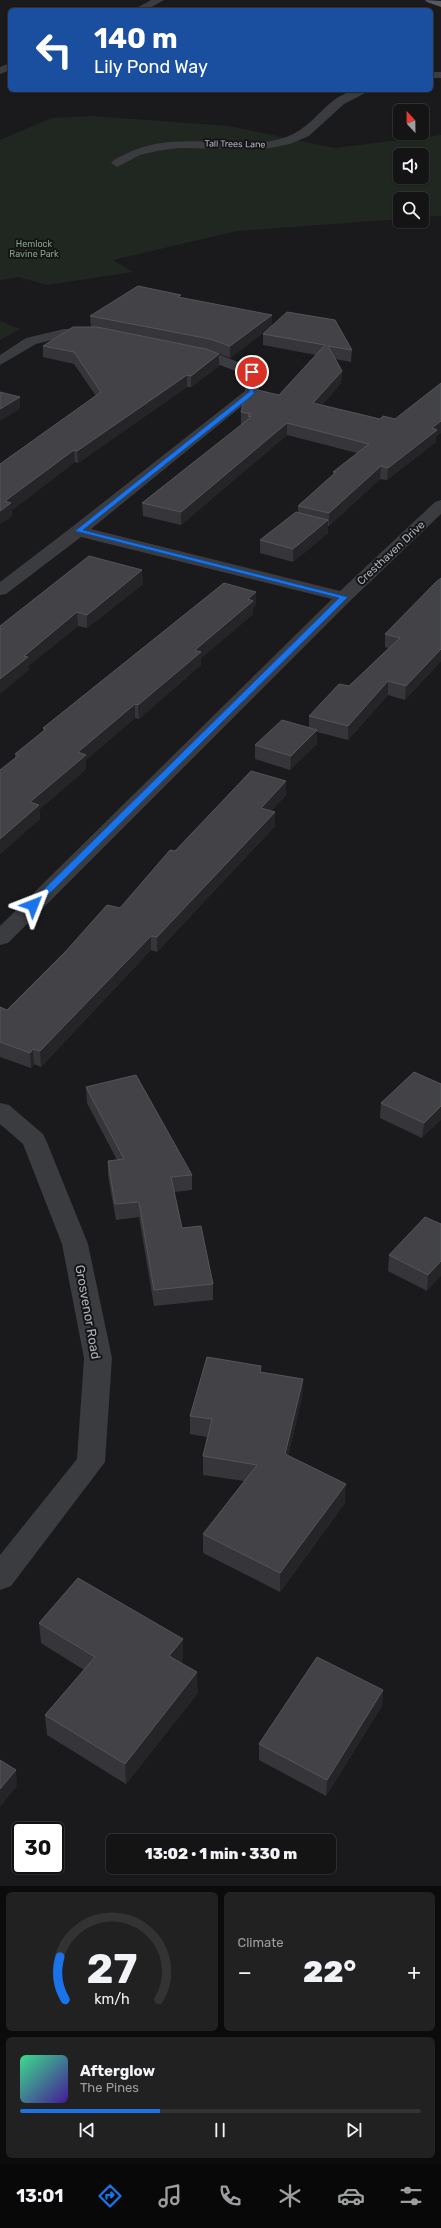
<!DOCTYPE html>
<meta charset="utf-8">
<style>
body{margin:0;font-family:Rubik,sans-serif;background:#212122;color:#f1f3f6;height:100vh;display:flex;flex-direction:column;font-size:15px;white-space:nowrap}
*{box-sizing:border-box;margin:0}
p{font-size:13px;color:#9d9ea0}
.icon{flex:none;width:22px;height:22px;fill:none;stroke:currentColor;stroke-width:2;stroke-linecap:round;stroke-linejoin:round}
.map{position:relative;height:1886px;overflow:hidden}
.panel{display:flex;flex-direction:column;gap:6px;padding:6px;background:#0b0b0c;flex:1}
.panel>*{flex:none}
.guide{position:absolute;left:8px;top:8px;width:425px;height:84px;border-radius:6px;box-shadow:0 1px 3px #0004,0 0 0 1px #333334;background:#1a4fa0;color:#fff;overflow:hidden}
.needle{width:26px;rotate:338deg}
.tools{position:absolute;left:393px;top:104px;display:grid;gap:8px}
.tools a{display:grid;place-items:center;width:36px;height:36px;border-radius:6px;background:#141415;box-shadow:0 1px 3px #0004,0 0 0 1px #333334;font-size:20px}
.speed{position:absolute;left:12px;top:1822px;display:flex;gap:8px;font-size:20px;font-weight:700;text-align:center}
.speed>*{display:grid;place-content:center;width:52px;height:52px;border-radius:50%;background:#141415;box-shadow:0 1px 3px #0004,0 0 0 1px #333334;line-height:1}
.speed .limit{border:2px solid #111;border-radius:6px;background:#fff;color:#111}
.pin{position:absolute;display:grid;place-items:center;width:34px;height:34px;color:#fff;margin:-17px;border:2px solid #fff;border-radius:50%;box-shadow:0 1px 4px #0007}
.me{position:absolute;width:44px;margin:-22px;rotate:45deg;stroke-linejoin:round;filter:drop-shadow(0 0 3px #0008)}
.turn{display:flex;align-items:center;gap:14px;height:84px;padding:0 20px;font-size:18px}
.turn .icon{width:52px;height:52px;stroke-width:2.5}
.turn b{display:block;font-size:28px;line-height:34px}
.big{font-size:30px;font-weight:800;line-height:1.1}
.panel .widget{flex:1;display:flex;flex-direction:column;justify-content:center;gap:6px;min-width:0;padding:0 14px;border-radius:6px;background:#212122}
.panel .dial{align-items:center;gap:0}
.dial svg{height:104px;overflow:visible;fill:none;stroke:#333334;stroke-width:7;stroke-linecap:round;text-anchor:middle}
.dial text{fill:#f1f3f6;stroke:none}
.song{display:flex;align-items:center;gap:12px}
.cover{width:48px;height:48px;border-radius:6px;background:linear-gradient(135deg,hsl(150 70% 55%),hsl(260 70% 35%))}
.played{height:4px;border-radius:2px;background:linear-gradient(90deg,#1a73e8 35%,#333334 35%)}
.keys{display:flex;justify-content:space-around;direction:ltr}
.heat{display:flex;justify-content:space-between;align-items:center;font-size:22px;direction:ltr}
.panel .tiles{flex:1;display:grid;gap:6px;grid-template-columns:1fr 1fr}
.widget:last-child{grid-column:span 2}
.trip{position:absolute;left:106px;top:1834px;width:230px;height:40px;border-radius:6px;background:#141415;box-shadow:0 1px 3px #0004,0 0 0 1px #333334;font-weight:800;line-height:40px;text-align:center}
.tab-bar{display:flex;height:64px;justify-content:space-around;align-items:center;background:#080808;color:#9d9ea0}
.tab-bar .icon{width:28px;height:28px}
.tab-bar .on{color:#1a73e8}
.tab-bar b{font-size:18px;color:#f1f3f6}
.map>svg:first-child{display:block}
.green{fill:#202721;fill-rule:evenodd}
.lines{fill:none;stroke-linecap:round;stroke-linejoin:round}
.street{fill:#3b3c40;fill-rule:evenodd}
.primary{fill:#57595f;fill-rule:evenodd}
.wall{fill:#36363a}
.shaded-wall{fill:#252528}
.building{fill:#434347;stroke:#535559}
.route{fill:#1a73e8;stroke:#114b97}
.labels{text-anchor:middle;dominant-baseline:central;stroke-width:4;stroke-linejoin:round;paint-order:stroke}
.far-street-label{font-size:9px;fill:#adb1ba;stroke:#151517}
.far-park-label{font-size:9px;fill:#85a486;stroke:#151517}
.street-label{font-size:11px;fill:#adb1ba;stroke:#151517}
.near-street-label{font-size:13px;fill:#adb1ba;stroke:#151517}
</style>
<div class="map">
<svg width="441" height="1886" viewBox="0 0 441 1886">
<rect width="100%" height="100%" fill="#1a1a1c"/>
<path class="green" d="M92 116 229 126 334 148 441 135V216L422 217V199H400V219L237 231 113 260 133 272 47 285 19 277 0 280V140L52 118ZM400 155H422V177H400Z
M0 321 20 329 0 340Z"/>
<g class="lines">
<path class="street" d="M151 0H164L146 10H133Z
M10 63V70L0 74V67Z
M431 72H441V78H431Z
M354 90H371L344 104 309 136 290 144 265 149 178 148 157 151 140 155 117 167 111 163C114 159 119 157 124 155 167 132 218 146 264 142 315 137 316 102 354 90Z
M64 329H92L99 333 92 337H64L36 344 0 365V355L26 338Z
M190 348 215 353 256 369 258 372 259 392 91 529 340 591 435 502 441 500V514L350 601 8 943 0 945V926L332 599 81 537 6 594 0 595V582L72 527 245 391 244 374 206 360 185 355 183 352Z
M0 1103 9 1105 43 1134 46 1140 88 1244 112 1358 105 1462 11 1586 0 1590V1555L77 1459 84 1358 62 1244 23 1144 0 1124Z"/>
<path class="primary" d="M425 0 441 1V7L427 2Z"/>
</g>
<path class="wall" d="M181 298 352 350 351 362 335 359 342 371 341 383 322 405 436 437V442L387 480 380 479 329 526H328V533L293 562 260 553V540L298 512V506L333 475V472L357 453 287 435 181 525 143 516 142 503 243 424H241V412L279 395 316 355 263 345V334L268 329 230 358 209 350 219 366 191 387H187L78 463 75 462 12 510V516L0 524 96 396 74 364 43 357V346L91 327 90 316Z
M441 578V661L405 700 388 695 348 740 317 732V744L290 770 255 759V745L309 728V716L349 686 388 648 385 647V634Z
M143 584 87 628 78 626 28 666 29 670 0 626Z
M256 592V605L253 608V614L201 658V665L139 719 135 718 86 760V769L40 809V819L0 854V770L15 758V754L43 731V728Z
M286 781V795L271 811 275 812V826L157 952 151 950 41 1067 34 1064 31 1068 0 1057V1007L7 1010 120 908 175 851Z
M441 1084 422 1138 380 1118 381 1103Z
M86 1087 192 1175V1190L174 1192 182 1228 213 1284V1300L154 1306 139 1217 116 1220 108 1176V1161L117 1160 87 1103Z
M441 1224 427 1291 388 1271 389 1255Z
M261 1372 303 1379 302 1398 288 1456 345 1503 280 1592 203 1553V1534L244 1481 203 1475V1456L207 1437 190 1434V1416Z
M39 1623 183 1639V1659L181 1662 198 1693 126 1784 47 1735 45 1715 84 1670 41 1643Z
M383 1690 382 1706 326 1796 259 1760V1744Z"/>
<path class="shaded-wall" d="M272 315V326L230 358V346Z
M219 354V366L191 387V376Z
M342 371 341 383 313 415V403Z
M187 375V387L78 463 77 451Z
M20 397V409L0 421V409Z
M441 421V433L436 437V442L387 480 388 468Z
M287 423V435L181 525V512Z
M74 450 75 462 12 510V516L0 524V511L5 501Z
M381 466 380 479 329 526V513Z
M328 520V533L293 562V549Z
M142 570 143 584 87 628V615Z
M256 592V605L253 608V614L201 658V665L139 719 138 705 248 599Z
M77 612 78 626 28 666 29 670 0 694V679L24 656Z
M441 649V661L405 700 406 686Z
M388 681V695L348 740V726Z
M135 704V718L86 760V769L40 809V819L0 854V839L30 802 78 752Z
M317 730V744L290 770 291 756Z
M286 781V795L261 822V808Z
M275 812V826L157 952V937Z
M151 936V950L41 1067 40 1051Z
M33 1049 34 1064 31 1068 30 1053Z
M441 1106V1120L422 1138 424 1123Z
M441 1261V1276L427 1291 428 1275Z
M303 1379 302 1398 284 1473 285 1454Z
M346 1484 345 1503 280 1592V1573Z
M183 1639V1659L170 1676 169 1656Z
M197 1672 198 1693 126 1784 125 1764Z
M383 1690 382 1706 326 1796 327 1780Z
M16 1770 17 1786 0 1807V1789Z"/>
<path class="building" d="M138 286 181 295 178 297 272 315 230 346 210 339 90 316Z
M287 312 335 320 352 350 328 346 342 371 313 403 380 419 383 416 395 419 441 383V421L432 428 437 430 388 468 381 466 329 513 298 506 336 472H333L369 444 287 423 181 512 142 503 251 417 248 416 251 414 241 412 245 395 253 389 279 395 325 345 263 334Z
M73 327H97L206 349 219 354 191 376 187 375 77 451 74 450 5 501 11 503 0 511V464L101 392 74 352 43 346Z
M0 392 20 397 0 409Z
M296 512 328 520 293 549 260 540Z
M89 556 142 570 87 615 77 612 24 656 28 657 0 679V626Z
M441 578V649L406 686 388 681 348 726 309 716 339 684 349 686 400 638 385 634 436 582Z
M224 583 256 592 248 599 253 601 195 650 201 652 138 705 135 704 78 752 86 755 30 802 39 805 0 839V770L19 755 15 754 46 729 43 728Z
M282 720 317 730 291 756 255 745Z
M251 771 286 781 261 808 275 812 157 937 151 936 40 1051 33 1049 30 1053 0 1042V1007L7 1010 66 951 107 905 120 908 170 850 175 851Z
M414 1072 441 1084V1106L424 1123 381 1103Z
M136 1075 192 1175 171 1177 182 1228 201 1226 213 1284 154 1290 139 1202 115 1204 108 1161 124 1159 86 1087Z
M425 1217 441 1224V1261L428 1275 389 1255Z
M207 1357 261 1366 260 1372 303 1379 285 1454 346 1484 280 1573 203 1534 257 1465 203 1456 212 1419 190 1416Z
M78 1578 183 1639 169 1656 197 1672 125 1764 45 1715 95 1657 39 1623Z
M317 1657 383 1690 327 1780 259 1744Z
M0 1760 16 1770 0 1789Z"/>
<path class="route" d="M252 370 255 372 254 394 83 530 348 597 36 907H30V903L339 598 75 531 249 392 248 372Z"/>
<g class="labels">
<g class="far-street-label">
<text transform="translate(235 144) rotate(1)">Tall Trees Lane</text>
</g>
<g class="far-park-label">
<text x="34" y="244">Hemlock<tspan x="34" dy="10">Ravine Park</tspan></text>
</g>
<g class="street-label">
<text transform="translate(391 553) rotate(-43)">Cresthaven Drive</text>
</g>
<g class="near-street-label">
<text transform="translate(88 1312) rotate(80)">Grosvenor Road</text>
</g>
</g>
</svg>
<div class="tools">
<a><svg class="needle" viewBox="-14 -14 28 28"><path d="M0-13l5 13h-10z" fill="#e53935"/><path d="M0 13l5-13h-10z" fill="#9d9ea0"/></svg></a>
<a><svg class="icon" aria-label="sound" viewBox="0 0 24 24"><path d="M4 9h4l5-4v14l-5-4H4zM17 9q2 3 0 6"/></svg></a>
<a><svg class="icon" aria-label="search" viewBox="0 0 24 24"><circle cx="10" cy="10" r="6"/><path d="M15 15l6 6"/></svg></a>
</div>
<div class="speed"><div class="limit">30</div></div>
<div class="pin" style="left:252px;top:372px;background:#d93025"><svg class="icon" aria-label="arrive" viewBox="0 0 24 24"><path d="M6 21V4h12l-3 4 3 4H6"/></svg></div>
<svg class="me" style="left:33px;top:905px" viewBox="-20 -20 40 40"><path d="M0-17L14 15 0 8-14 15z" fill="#1a73e8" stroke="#fff" stroke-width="4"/></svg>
<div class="trip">13:02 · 1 min · 330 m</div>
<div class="guide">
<div class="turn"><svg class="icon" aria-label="left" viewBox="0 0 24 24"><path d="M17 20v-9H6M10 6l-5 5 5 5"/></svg><div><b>140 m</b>Lily Pond Way</div></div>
</div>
</div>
<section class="panel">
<div class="tiles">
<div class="widget dial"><svg viewBox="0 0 100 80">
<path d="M14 69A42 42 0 1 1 86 69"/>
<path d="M14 69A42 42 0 0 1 10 36" stroke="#1a73e8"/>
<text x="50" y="56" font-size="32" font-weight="700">27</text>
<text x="50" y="72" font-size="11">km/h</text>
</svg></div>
<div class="widget"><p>Climate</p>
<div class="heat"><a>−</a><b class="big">22°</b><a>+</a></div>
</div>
<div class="widget">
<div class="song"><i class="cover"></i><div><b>Afterglow</b><p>The Pines</p></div></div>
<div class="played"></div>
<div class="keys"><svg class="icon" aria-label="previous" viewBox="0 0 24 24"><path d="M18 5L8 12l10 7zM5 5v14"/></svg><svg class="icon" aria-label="pause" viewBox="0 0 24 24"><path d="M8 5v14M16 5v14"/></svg><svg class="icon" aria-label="next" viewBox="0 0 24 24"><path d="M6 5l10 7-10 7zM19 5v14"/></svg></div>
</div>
</div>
</section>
<nav class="tab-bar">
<b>13:01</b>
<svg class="icon on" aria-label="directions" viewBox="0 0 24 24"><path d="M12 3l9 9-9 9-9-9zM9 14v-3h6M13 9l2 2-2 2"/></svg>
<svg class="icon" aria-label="music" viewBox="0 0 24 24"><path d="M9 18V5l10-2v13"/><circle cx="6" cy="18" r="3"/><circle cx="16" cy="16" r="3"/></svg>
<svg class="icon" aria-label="phone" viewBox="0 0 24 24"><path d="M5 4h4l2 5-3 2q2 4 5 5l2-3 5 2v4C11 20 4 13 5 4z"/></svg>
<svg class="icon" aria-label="climate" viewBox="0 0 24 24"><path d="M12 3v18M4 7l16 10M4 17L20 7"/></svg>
<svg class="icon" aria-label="car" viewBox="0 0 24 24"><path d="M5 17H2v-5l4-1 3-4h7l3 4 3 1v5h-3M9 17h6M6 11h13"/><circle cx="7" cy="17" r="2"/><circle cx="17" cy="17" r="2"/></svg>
<svg class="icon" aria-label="filters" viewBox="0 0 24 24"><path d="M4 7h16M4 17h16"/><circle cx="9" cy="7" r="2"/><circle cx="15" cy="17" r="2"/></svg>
</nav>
